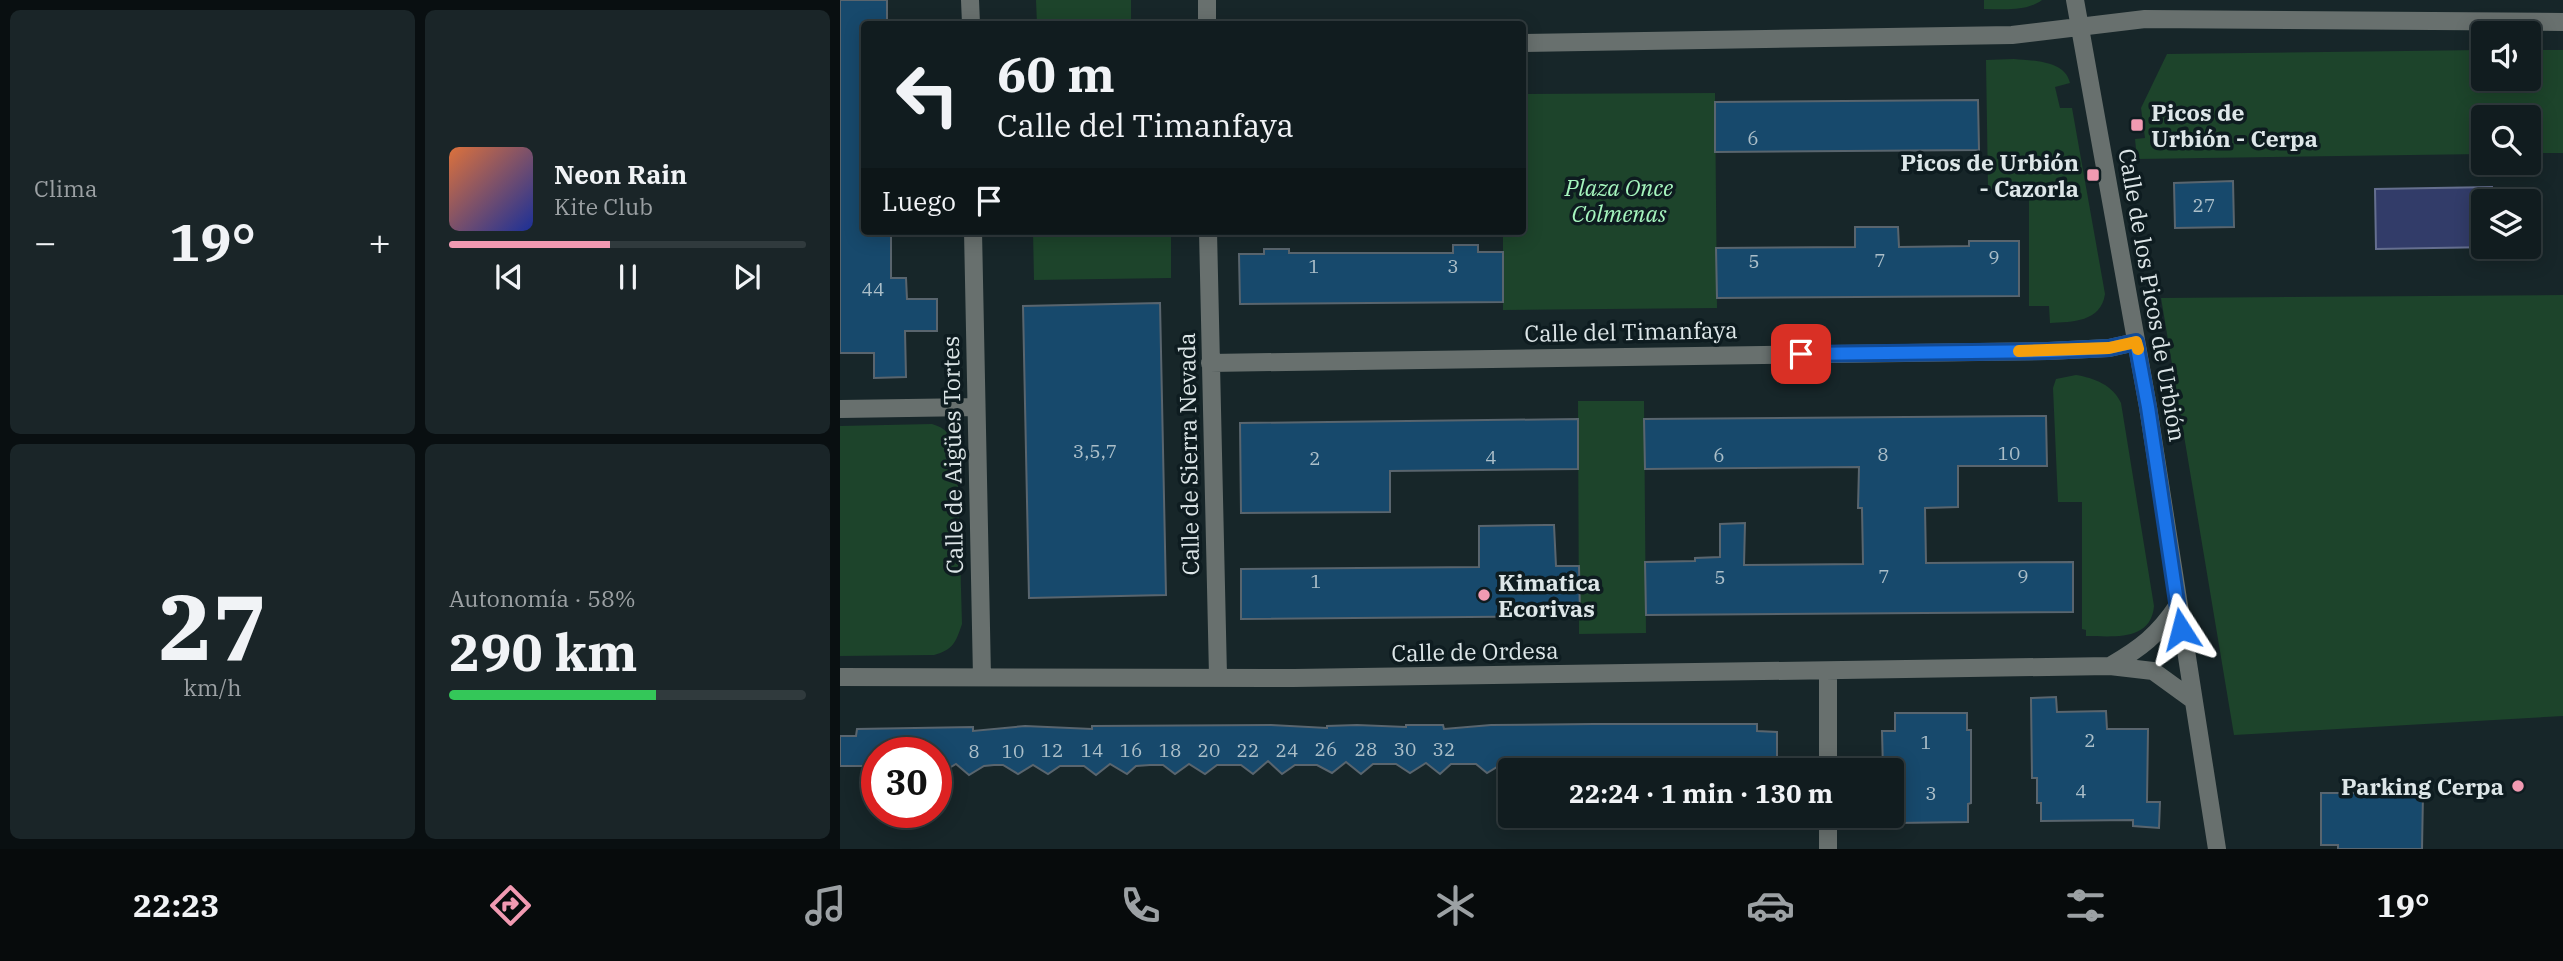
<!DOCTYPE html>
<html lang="es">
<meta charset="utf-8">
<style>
body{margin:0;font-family:"IBM Plex Serif",serif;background:#1a2528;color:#f1f3f6;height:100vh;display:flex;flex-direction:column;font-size:26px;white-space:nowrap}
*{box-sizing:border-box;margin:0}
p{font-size:23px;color:#9ca1a4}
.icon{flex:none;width:38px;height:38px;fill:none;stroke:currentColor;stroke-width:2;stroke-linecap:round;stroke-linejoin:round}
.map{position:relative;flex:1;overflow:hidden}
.sheet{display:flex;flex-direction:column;gap:10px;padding:10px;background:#090f11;width:840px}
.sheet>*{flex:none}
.guide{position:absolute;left:21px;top:21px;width:665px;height:214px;border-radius:7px;box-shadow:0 4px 18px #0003,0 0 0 2px #303a3d;background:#111c1f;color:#f1f3f6;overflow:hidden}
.buttons{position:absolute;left:1631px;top:21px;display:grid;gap:14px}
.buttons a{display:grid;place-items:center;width:70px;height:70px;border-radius:7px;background:#111c1f;box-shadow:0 4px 18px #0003,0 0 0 2px #303a3d;font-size:35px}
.speed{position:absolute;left:21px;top:737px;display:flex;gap:14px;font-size:35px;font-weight:700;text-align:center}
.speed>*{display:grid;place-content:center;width:91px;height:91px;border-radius:50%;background:#111c1f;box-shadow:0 4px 18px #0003,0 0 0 2px #303a3d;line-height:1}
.speed .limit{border:10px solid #d22;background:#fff;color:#111}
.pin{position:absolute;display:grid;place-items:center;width:60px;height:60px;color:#fff;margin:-30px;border-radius:14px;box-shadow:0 4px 10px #0006}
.me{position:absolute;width:77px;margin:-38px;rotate:351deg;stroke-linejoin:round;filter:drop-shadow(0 0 5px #0008)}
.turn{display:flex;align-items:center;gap:24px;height:147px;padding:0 21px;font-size:32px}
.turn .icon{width:91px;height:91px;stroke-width:2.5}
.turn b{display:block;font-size:49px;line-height:60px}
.then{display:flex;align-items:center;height:66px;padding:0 21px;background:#0003;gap:14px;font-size:26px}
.big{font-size:52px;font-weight:800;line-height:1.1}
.sheet .card{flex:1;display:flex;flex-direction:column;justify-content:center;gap:10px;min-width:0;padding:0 24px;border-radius:10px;background:#1a2528}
.sheet .dial{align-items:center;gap:0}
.dial b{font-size:91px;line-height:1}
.song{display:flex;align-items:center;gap:21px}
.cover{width:84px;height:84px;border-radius:10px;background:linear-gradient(135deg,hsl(20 70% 55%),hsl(230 70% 35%))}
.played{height:7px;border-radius:4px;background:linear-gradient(90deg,#f19ab2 45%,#303a3d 45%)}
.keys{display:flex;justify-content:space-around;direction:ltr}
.heat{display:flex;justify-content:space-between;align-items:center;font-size:38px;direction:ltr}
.charge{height:10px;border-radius:5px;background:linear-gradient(90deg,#34c759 58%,#303a3d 0)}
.sheet .tiles{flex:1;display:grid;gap:10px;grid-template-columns:repeat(2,1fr)}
.trip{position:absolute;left:658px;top:758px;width:406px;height:70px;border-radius:7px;background:#111c1f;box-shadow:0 4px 18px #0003,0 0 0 2px #303a3d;font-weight:800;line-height:70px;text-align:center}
.tabs{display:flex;height:112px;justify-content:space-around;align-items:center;background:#070b0c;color:#9ca1a4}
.tabs .icon{width:49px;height:49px}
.tabs .selected{color:#f19ab2}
.tabs b{font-size:32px;color:#f1f3f6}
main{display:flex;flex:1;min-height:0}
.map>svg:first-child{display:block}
.green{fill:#1d442b}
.water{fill:#323c69;stroke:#656f8f;stroke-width:2}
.building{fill:#17496c;stroke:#59656e;stroke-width:2}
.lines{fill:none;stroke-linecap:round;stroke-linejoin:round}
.minor{stroke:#68706e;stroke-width:18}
.route-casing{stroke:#114b97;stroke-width:18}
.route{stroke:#1a73e8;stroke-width:12}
.slow{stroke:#f59e0b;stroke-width:12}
.poi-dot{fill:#f19ab2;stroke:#0e1c20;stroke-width:2.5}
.labels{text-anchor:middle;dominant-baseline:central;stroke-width:7;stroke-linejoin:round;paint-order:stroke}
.number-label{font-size:19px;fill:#acbfc9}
.poi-label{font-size:23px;font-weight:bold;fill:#dde6e8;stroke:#0e1c20;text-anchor:start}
.park-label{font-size:23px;font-style:italic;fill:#a5f5be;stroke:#0e1c20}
.street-label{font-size:23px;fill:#dde6e8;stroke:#0e1c20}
</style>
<main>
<section class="sheet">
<div class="tiles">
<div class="card"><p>Clima</p>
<div class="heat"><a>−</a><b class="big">19°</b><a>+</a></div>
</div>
<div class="card">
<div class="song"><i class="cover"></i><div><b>Neon Rain</b><p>Kite Club</p></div></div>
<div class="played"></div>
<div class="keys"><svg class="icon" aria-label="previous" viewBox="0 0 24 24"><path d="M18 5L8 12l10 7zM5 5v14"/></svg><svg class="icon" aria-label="pause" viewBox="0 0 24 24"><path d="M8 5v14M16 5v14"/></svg><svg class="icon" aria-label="next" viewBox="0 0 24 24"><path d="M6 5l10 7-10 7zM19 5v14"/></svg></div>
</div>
<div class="card dial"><b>27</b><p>km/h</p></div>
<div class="card"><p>Autonomía · 58%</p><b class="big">290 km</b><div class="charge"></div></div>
</div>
</section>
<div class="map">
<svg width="1723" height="849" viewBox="0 0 1723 849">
<rect width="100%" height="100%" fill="#172629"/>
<path class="green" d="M196 0H291V24H197Z
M1144 0H1202C1186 12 1163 9 1144 9Z
M1643 50V79H1689V50H1723V153H1689V117H1643V154L1297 159 1295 139 1305 138 1301 108 1327 54Z
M1174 59C1193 61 1225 60 1230 83L1215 87 1220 108H1232L1265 294C1261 322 1232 322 1210 323L1209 306H1189V188L1148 189 1146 60Z
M875 93 877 308 663 310V231H682L683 94Z
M193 231H331V278L194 280Z
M1723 295V716L1394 735 1321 298Z
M1236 375C1254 378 1273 385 1281 403L1314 606C1311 642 1272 636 1246 636V630L1242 629V502H1218L1213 388 1216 379Z
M738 401H804L806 633 739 634Z
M92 424C106 428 111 435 117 448L122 624C116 642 113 650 94 655L0 656V426Z"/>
<path class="water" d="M1652 187 1653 201H1643V247H1653L1536 249 1535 189Z"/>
<path class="building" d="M0 0H47V24H24V231H51V278H66L67 299H97V331H65L66 377 34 378V353H0Z
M1138 100 1139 150 875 152V102Z
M1393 181 1394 227 1335 228 1334 183Z
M1015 227H1058L1059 247 1129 246V241H1179V296L877 298 876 248 1015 247Z
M613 245H638V252H663V302L400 304 399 254H424V249H449V253H613Z
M320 303 326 595 189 598 183 306Z
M1206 416 1207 466H1118V507L1085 508 1086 563 1233 562V612L806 615 805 562 855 561V558L880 557V524L905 523 904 565 1023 564 1022 508H1018L1019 467 805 469 804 419Z
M738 419V469L550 471V512L401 513 400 423Z
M706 525H714L716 566H739L740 616 401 619V569L639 567V526Z
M1216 697 1217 712 1266 711 1267 729H1308L1307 802H1320L1319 828 1293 826V820L1201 821V803H1197V778H1192L1191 698Z
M1055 713H1127V730H1131V803L1128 804V822L1056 823V805H1052V770H1043L1042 731H1055Z
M754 724H917V731L937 732V770L910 769 902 761 887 770H723L714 764H687L683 770H674L662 764 647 773 636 764H611L600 774 586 763 570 773 556 764H533L521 774 506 762 492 773 477 765H455L442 774 428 761 413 774 401 765H377L365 774 349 764 335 774 323 765H310L296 766 287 774 270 764 256 775 244 766H220L208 774 193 765 178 774 163 765H154L144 766 129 775 116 764 96 776V752H37V766H0V736H16L17 729 133 727V731L185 726 252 729V726L431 725 487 728V726L517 725 566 727V725H603L604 729 651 725Z
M1481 793H1583L1582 849H1498V845H1481Z"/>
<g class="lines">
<path class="minor" d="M130 0 131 24
M367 0V24
M1235 0 1308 407 1377 849
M682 43 1172 35 1305 19 1723 22
M133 231 142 677
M368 231 378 676
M370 363 1208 351 1269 348 1296 342
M0 409 135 407
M1270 666C1301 648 1318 635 1338 605
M988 671V770
M0 677 454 678 1270 666 1313 671 1353 700
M988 816V849"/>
</g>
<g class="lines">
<defs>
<path id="route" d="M961 354 1208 351 1269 348 1296 342 1308 407 1341 629"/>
</defs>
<use href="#route" class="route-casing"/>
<use href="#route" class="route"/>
<path class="slow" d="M1179 351 1269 348 1296 342 1298 349"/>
</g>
<g class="poi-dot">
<rect x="1290" y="118" width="14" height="14" rx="3.5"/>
<rect x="1246" y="168" width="14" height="14" rx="3.5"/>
<circle cx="644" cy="595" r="7"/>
<circle cx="1678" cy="786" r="7"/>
</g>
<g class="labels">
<g class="number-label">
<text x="913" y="138">6</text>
<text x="1364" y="205">27</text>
<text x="1154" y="257">9</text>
<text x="1040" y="260">7</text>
<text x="914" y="261">5</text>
<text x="474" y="266">1</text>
<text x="613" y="266">3</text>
<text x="33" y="289">44</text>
<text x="255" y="451">3,5,7</text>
<text x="1169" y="453">10</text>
<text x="1043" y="454">8</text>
<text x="879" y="455">6</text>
<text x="651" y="457">4</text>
<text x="475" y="458">2</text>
<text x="1044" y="576">7</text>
<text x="1183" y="576">9</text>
<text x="880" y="577">5</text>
<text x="476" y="581">1</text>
<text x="1250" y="740">2</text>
<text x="1086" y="742">1</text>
<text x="486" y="749">26</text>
<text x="526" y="749">28</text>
<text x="565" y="749">30</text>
<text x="604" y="749">32</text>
<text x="212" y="750">12</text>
<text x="252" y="750">14</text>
<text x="291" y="750">16</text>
<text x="330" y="750">18</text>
<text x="369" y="750">20</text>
<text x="408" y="750">22</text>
<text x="447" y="750">24</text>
<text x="134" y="751">8</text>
<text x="173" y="751">10</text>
<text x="1241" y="791">4</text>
<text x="1091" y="793">3</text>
</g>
<g class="poi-label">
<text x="1311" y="112">Picos de<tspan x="1311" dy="26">Urbión - Cerpa</tspan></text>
<text x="1239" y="162" text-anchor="end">Picos de Urbión<tspan x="1239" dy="26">- Cazorla</tspan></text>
<text x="658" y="582">Kimatica<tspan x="658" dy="26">Ecorivas</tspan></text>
<text x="1664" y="786" text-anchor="end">Parking Cerpa</text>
</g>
<g class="park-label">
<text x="779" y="187">Plaza Once<tspan x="779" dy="26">Colmenas</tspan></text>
</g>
<g class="street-label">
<text transform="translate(1313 295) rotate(80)">Calle de los Picos de Urbión</text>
<text transform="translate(791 331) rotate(-1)">Calle del Timanfaya</text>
<text transform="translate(348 454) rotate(-91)">Calle de Sierra Nevada</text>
<text transform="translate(112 455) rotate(-91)">Calle de Aigües Tortes</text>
<text transform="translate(635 651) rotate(-1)">Calle de Ordesa</text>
</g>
</g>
</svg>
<div class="buttons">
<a><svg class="icon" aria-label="sound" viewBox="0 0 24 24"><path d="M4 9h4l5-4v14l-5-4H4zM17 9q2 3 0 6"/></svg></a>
<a><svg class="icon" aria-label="search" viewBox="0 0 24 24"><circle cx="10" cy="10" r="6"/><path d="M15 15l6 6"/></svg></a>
<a><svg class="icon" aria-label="layers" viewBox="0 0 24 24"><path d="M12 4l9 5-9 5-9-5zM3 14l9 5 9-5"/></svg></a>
</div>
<div class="speed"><div class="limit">30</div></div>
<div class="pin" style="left:961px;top:354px;background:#d93025"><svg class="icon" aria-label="arrive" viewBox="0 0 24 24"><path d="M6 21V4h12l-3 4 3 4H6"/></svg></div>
<svg class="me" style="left:1341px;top:629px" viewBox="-20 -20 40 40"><path d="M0-17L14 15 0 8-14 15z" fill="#1a73e8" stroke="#fff" stroke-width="4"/></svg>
<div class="trip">22:24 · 1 min · 130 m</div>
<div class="guide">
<div class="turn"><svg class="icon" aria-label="left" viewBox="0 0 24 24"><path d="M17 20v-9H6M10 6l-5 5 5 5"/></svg><div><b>60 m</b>Calle del Timanfaya</div></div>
<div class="then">Luego<svg class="icon" aria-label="arrive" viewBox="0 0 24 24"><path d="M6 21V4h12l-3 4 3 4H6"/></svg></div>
</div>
</div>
</main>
<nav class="tabs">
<b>22:23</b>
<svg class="icon selected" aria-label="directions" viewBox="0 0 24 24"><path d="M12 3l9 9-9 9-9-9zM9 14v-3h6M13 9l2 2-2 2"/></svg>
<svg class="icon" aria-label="music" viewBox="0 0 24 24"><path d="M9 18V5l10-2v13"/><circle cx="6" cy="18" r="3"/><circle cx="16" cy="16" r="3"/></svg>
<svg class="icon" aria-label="phone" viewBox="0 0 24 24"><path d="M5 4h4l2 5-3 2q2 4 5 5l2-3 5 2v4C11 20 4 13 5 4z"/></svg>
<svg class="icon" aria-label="climate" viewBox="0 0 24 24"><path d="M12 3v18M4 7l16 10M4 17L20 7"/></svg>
<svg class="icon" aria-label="car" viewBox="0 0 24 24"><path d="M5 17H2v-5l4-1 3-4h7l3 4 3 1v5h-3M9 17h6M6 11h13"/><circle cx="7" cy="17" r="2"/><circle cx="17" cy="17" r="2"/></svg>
<svg class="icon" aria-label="filters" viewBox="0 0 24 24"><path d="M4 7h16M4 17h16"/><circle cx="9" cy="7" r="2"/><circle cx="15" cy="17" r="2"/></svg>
<b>19°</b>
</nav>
